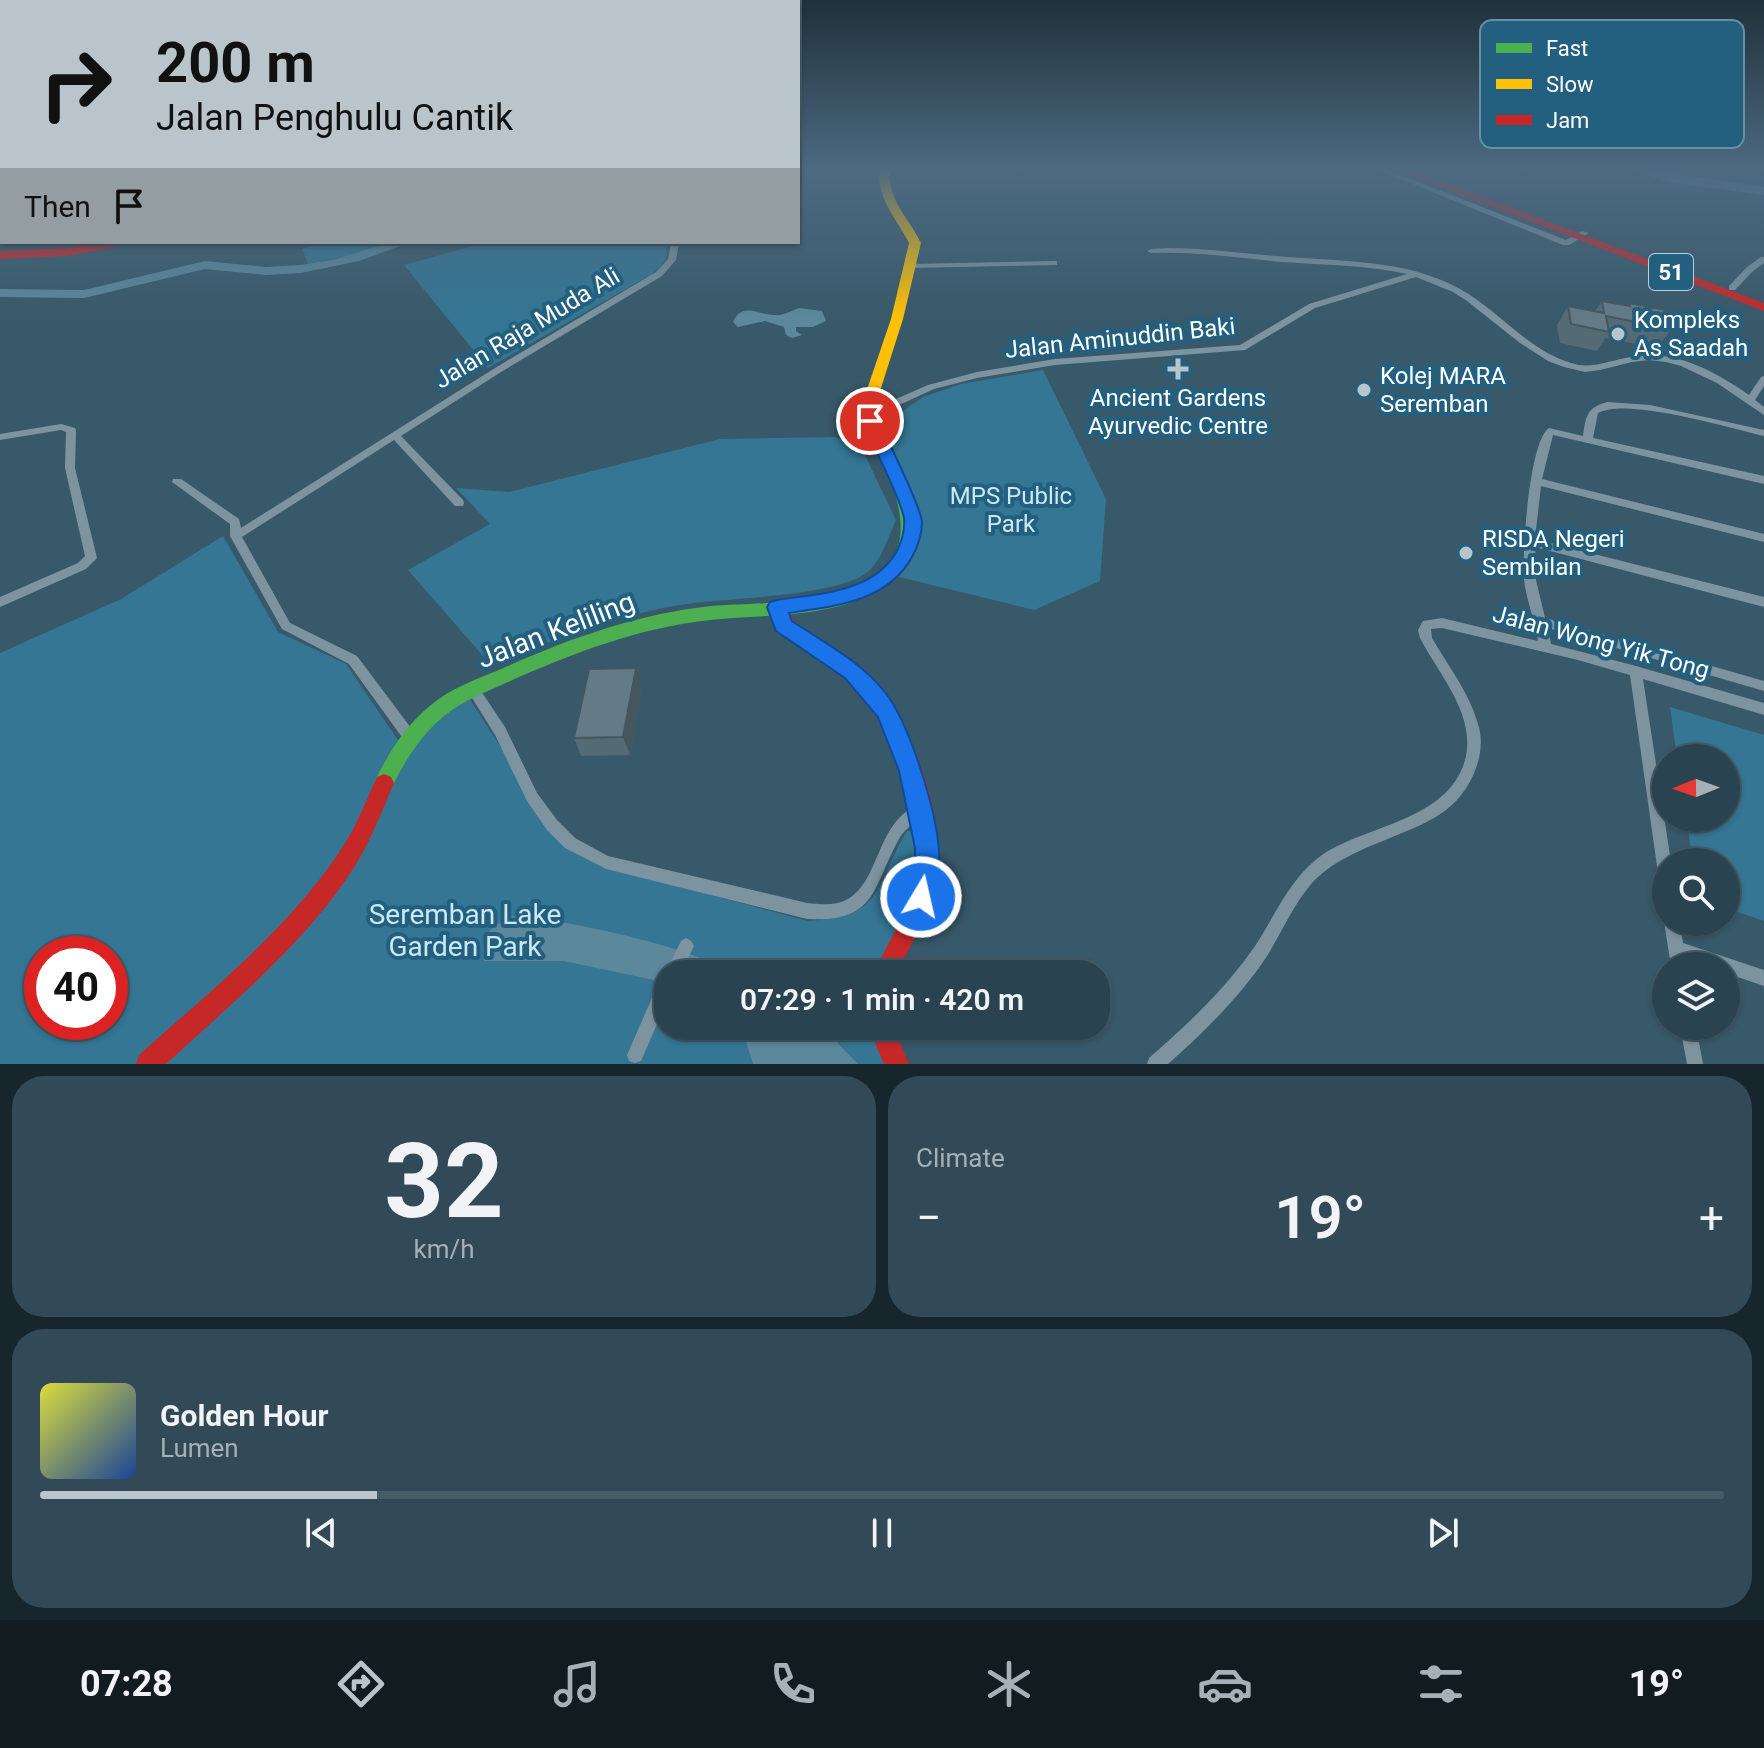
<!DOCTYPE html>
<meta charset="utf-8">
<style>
body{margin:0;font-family:Roboto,sans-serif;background:#324a57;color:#f1f3f6;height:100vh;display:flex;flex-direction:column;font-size:30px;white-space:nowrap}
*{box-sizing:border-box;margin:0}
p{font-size:26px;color:#a5b0b7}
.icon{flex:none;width:44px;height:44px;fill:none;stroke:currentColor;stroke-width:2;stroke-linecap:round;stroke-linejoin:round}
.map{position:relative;height:1064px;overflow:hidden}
.details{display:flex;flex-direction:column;gap:12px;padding:12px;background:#17252c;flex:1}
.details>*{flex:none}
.top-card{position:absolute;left:0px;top:0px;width:800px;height:244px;box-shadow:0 2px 6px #0004,0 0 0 2px #465c67;background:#b9c5cb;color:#111;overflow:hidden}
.needle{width:52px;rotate:269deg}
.buttons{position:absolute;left:1652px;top:744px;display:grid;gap:16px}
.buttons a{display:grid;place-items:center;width:88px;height:88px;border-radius:50%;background:#2a4350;box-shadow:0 2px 6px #0004,0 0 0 2px #465c67;font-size:40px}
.speed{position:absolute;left:24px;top:936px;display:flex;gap:16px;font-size:40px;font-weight:700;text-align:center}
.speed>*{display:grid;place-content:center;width:104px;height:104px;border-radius:50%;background:#2a4350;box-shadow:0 2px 6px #0004,0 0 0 2px #465c67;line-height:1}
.speed .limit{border:12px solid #d22;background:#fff;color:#111}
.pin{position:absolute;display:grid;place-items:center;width:68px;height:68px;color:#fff;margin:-34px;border:4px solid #fff;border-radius:50%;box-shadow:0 2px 8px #0007}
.me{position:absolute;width:88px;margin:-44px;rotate:9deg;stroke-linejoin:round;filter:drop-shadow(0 0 6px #0008)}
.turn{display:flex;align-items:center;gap:28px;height:168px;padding:0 24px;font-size:36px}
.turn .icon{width:104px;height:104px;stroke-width:2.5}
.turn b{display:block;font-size:56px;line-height:68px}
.then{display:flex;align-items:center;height:76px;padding:0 24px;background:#0003;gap:16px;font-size:30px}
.big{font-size:60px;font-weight:600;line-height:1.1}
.details .widget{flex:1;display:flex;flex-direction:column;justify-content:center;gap:12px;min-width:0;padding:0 28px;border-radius:32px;background:#324a57}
.details .dial{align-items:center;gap:0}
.dial b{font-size:104px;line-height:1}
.song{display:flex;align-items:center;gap:24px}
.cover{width:96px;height:96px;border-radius:12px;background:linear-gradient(135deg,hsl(60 70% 55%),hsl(220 70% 35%))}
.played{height:8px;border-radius:4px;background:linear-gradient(90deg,#b9c5cb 20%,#465c67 20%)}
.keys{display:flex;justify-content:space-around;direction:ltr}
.heat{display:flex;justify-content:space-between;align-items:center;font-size:44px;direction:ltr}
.details .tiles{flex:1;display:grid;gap:12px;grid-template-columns:1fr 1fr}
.widget:last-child{grid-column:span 2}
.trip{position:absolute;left:654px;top:960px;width:456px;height:80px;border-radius:32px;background:#2a4350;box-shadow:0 2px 6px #0004,0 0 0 2px #465c67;font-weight:600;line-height:80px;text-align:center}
.tabs{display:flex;height:128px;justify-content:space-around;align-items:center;background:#111b20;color:#a5b0b7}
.tabs .icon{width:56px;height:56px}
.tabs .selected{color:#b9c5cb}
.tabs b{font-size:36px;color:#f1f3f6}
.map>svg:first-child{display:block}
.green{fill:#347694;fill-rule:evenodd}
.water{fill:#5c889c}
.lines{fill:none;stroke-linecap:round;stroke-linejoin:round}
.river{fill:#5c889c;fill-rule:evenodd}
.street{fill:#7d94a0;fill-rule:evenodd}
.fast{fill:#4caf50;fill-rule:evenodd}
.slow{fill:#ffc107;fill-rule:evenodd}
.jam{fill:#c62828;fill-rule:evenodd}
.wall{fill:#546a74}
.shaded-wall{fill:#45565e}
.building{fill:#627b87;stroke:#45565e;stroke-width:2}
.route{fill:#1a73e8;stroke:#114b97;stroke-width:2}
.poi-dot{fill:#b9c5cb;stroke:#23607f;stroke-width:3}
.labels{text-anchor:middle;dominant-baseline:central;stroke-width:8;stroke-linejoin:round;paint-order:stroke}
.shield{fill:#23607f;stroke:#bdcfd9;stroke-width:2}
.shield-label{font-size:22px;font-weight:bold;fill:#fff}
.poi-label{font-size:24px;fill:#fff;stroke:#23607f;text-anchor:start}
.street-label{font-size:24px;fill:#fff;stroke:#23607f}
.park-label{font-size:24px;fill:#cbe8f5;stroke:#23607f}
.near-street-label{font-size:28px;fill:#fff;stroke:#23607f}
.near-park-label{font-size:28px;fill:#cbe8f5;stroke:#23607f}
.key{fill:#23607f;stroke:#6590a5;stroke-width:2}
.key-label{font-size:22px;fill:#fff}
</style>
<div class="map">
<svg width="1764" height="1064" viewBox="0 0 1764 1064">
<rect width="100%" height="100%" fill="#38596a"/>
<path class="green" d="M323 242H397L376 250 308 264 302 249Z
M487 242H664C672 256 663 265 652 274L488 368 404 265Z
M1043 370 1106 499 1100 581 1034 610 899 577C943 524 905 479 880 427L923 397 961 384Z
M835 437 862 449 896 520C889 535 882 558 871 569 846 596 731 598 694 603 623 612 557 639 491 665L408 570 490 524 456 488 509 492 720 439Z
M223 536 278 632 346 664 398 740 352 845 328 881 140 1064H0V653L121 599ZM42 954H110V1022H42Z
M467 695 553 828 601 866 808 921C887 916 873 887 907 831H915C926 888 898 923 875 974H668V1026H873L886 1064H152L300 922 400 753Z
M1670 707 1764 735V921L1726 908V862H1693L1686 818H1726V758H1677Z"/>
<path class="water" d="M799 308 822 311 826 321 813 327H796V331L802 335 792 338 786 335 784 327 765 321 738 327 733 322C742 301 758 315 774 315 783 316 791 311 799 308Z
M520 914C593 928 671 941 738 974H668V983L564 961H484C479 932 495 922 520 914Z
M741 1026H821L858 1064H753Z"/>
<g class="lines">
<path class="river" d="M1634 170H1654L1764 187V195L1668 182Z
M392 242H411L359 261 301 273 266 275 205 269 84 298 0 297V289L84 290 205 261 266 267 301 265 336 259Z"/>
<path class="street" d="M1378 170H1388L1566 240 1582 231 1589 233 1569 245H1563Z
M671 242H679L676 260 662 276 501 372 401 436 463 500 464 503 463 506H455L394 440 242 537 290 623 357 656 414 732 416 736 414 740 409 742 404 740 349 664 282 629 230 536V524L172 482 173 479H181L239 519 241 528 495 368 656 272 668 259Z
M1167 248C1204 248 1240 253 1276 256 1339 262 1404 258 1460 289 1500 311 1527 350 1571 363 1592 370 1610 360 1631 357 1673 348 1716 372 1749 395L1761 377 1764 376V386L1755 400 1764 407V415L1717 383 1681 366 1666 362 1649 360 1632 362 1600 370 1585 372 1564 367 1548 361 1520 343 1467 301 1453 292 1416 277 1315 308 1245 350 1055 365 977 378 934 389 886 411 868 415 863 412 865 410 880 406 928 385 977 372 1055 359 1240 345 1309 304 1407 274C1366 265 1324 265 1283 262 1238 258 1195 251 1151 253L1147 251 1151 249Z
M1761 257H1764V263L1753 271 1735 290H1729V286L1747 267Z
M1054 261H1057V265L910 268 906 266 910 264Z
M1607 402 1650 405 1764 430V436C1729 428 1627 397 1598 413L1593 438 1764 476V484L1553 435 1542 479 1764 534V542L1541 486 1535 539 1764 597V607L1535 547 1536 580 1545 618 1764 681V691L1548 628 1551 644 1636 666 1764 703V715L1643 679 1671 862H1666V887L1661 885 1659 880 1630 675 1578 660 1442 628 1431 629 1432 638C1448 666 1469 692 1478 724 1488 754 1470 792 1446 810 1433 820 1417 827 1402 833 1370 847 1336 857 1312 883 1293 905 1282 932 1267 956 1240 997 1204 1032 1168 1064H1147L1149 1058C1186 1026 1222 992 1250 953 1274 920 1288 879 1322 855 1366 825 1448 821 1465 760 1477 715 1439 675 1420 638L1418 630 1423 621 1442 618 1538 641C1535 620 1526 600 1524 579 1522 553 1529 441 1549 428L1583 436C1586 415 1587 408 1607 402Z
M61 424 75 428 76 430 75 468 97 558 86 569 0 607V597L78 563 85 556 65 468 66 432 61 430 0 440V434Z
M473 684 477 685 505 727 537 793 557 820 575 838 608 856 807 903C819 904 833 906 844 901 881 885 874 823 919 804L924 805 926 810C920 821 907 826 900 837 872 887 878 923 807 919L606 869 565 848 547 830 527 801 495 735 469 693 467 689 469 685Z
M1666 918V922H1680L1683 943 1764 970V986L1726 973V966H1706L1686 959 1687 966H1671L1664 922Z
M686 938 691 941 694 946 680 974H668V999L641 1061 635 1063 629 1061 627 1055 662 975H664L681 941Z
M1680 1026H1696L1703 1064H1687Z"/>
<path class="fast" d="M891 459 896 460C920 502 929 561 881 589 830 619 766 614 710 620 638 628 573 653 508 682 486 692 462 701 444 716 420 736 404 762 391 789L384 792 377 789 374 783C388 753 405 726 431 705 451 688 477 679 501 669 568 639 637 614 711 606 763 601 847 608 886 567 913 539 897 495 884 464Z"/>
<path class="slow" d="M880 170H890C887 200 909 218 921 243L903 319 874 410 898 464 891 469 884 464 860 410 891 319 909 243C897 218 876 199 880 170Z"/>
<path class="jam" d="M1396 170H1411L1764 303V311Z
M0 236H2V242H5L0 243Z
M106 242H131L125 245 69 256 0 259V251L69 248Z
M777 600 783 602C805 645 832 643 864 673 911 716 950 821 936 885 928 917 910 945 897 974H874C886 944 907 916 914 884 929 819 893 719 843 676 814 650 785 649 768 607L771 602Z
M384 774 391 777 394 783C382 811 371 840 355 866 306 943 233 1002 166 1064H136L139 1055C209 992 285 932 338 854 355 830 365 803 377 777Z
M872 1026H896L899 1041 909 1064H884L875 1043Z"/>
</g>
<path class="wall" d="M1602 301 1627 306 1629 303 1675 324 1661 343 1656 342 1653 347 1605 338 1597 351 1560 343 1557 325 1568 306 1595 311Z
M642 687 630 755 581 756 574 738Z"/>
<path class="shaded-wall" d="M636 668 642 687 630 755 623 737Z"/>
<path class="building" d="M1602 301 1630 306 1629 303 1671 311 1675 324 1665 323 1666 328 1606 316 1609 332 1571 324 1568 306 1604 313Z
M636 668 623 737 574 738 589 669Z"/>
<linearGradient id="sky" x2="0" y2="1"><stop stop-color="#1f313a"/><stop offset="0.53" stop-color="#4d6a81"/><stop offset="1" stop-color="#4d6a81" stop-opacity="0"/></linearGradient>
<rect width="1764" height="319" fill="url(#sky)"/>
<path class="route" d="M870 415 879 421C887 440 921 506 922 522 922 535 918 546 912 557 887 602 835 606 789 613L792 621C823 642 860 661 884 691 909 721 937 812 939 852 940 870 937 888 929 905L921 909 912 905 908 897 915 873V848L899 771 878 717 845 678 776 631 767 607 770 602 777 600C820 593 875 593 898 549 902 540 905 528 904 518 899 494 873 446 862 421Z"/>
<g class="poi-dot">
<circle cx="1618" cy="334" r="8"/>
<path d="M1174 357h8v8h8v8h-8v8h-8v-8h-8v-8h8z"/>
<circle cx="1364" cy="390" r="8"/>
<circle cx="1466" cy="553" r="8"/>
</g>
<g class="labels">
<rect class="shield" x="1649" y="254" width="44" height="36" rx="6"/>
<g class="shield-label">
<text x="1671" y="272">51</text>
</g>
<g class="poi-label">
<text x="1634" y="320">Kompleks<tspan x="1634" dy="28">As Saadah</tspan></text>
<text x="1380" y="376">Kolej MARA<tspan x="1380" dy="28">Seremban</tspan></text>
<text x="1178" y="398" text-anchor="middle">Ancient Gardens<tspan x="1178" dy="28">Ayurvedic Centre</tspan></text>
<text x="1482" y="539">RISDA Negeri<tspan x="1482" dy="28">Sembilan</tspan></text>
</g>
<g class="street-label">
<text transform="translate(527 328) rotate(-31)">Jalan Raja Muda Ali</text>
<text transform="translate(1120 338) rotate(-6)">Jalan Aminuddin Baki</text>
<text transform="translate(1601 642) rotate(15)">Jalan Wong Yik Tong</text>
</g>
<g class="park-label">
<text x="1011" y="496">MPS Public<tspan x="1011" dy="28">Park</tspan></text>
</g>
<g class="near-street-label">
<text transform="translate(556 630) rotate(-21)">Jalan Keliling</text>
</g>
<g class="near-park-label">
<text x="465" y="914">Seremban Lake<tspan x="465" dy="32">Garden Park</tspan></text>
</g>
</g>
<rect x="1480" y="20" width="264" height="128" rx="12" class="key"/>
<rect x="1496" y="43" width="36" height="10" fill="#4caf50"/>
<rect x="1496" y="79" width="36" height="10" fill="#ffc107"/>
<rect x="1496" y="115" width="36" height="10" fill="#c62828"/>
<g class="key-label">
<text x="1546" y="56">Fast</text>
<text x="1546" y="92">Slow</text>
<text x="1546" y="128">Jam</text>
</g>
</svg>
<div class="buttons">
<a><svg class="needle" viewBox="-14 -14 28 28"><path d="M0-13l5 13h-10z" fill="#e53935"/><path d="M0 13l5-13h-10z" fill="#a5b0b7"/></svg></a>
<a><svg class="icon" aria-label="search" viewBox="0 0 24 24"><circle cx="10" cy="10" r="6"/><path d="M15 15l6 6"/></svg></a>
<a><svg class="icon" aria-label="layers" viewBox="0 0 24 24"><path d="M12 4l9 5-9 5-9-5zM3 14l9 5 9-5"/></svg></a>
</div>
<div class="speed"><div class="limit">40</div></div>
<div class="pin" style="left:870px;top:421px;background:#d93025"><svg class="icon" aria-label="arrive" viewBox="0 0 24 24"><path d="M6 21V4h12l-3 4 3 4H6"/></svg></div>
<svg class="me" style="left:921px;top:897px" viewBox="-20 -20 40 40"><circle r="17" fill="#1a73e8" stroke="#fff" stroke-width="3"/><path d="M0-11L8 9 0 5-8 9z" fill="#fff"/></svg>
<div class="trip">07:29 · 1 min · 420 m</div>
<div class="top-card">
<div class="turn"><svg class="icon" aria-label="right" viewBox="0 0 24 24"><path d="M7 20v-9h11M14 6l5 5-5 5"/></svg><div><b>200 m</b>Jalan Penghulu Cantik</div></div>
<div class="then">Then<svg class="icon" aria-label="arrive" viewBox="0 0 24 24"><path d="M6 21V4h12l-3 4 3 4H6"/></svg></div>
</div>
</div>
<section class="details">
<div class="tiles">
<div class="widget dial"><b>32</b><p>km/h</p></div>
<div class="widget"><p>Climate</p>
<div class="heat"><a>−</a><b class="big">19°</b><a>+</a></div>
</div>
<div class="widget">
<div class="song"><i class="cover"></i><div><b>Golden Hour</b><p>Lumen</p></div></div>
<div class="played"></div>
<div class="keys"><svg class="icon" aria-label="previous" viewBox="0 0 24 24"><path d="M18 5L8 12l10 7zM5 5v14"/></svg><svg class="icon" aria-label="pause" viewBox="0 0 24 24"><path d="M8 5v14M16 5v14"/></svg><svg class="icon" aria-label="next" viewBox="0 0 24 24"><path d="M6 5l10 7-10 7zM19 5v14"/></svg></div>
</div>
</div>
</section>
<nav class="tabs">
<b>07:28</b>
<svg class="icon selected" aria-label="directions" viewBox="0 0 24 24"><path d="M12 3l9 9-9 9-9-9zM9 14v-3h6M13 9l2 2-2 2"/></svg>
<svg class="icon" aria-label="music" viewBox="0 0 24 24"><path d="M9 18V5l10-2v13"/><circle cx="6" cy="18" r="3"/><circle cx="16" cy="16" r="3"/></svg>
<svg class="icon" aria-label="phone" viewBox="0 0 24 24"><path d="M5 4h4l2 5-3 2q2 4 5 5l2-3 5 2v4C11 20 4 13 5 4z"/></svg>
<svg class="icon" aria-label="climate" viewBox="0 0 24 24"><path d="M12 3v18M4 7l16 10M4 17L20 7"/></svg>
<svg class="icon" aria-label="car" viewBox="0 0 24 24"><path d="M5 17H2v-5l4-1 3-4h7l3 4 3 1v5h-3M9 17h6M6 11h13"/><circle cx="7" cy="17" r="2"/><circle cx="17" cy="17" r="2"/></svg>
<svg class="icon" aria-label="filters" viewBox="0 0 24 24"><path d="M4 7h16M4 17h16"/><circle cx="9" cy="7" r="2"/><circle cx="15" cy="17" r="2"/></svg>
<b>19°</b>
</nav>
